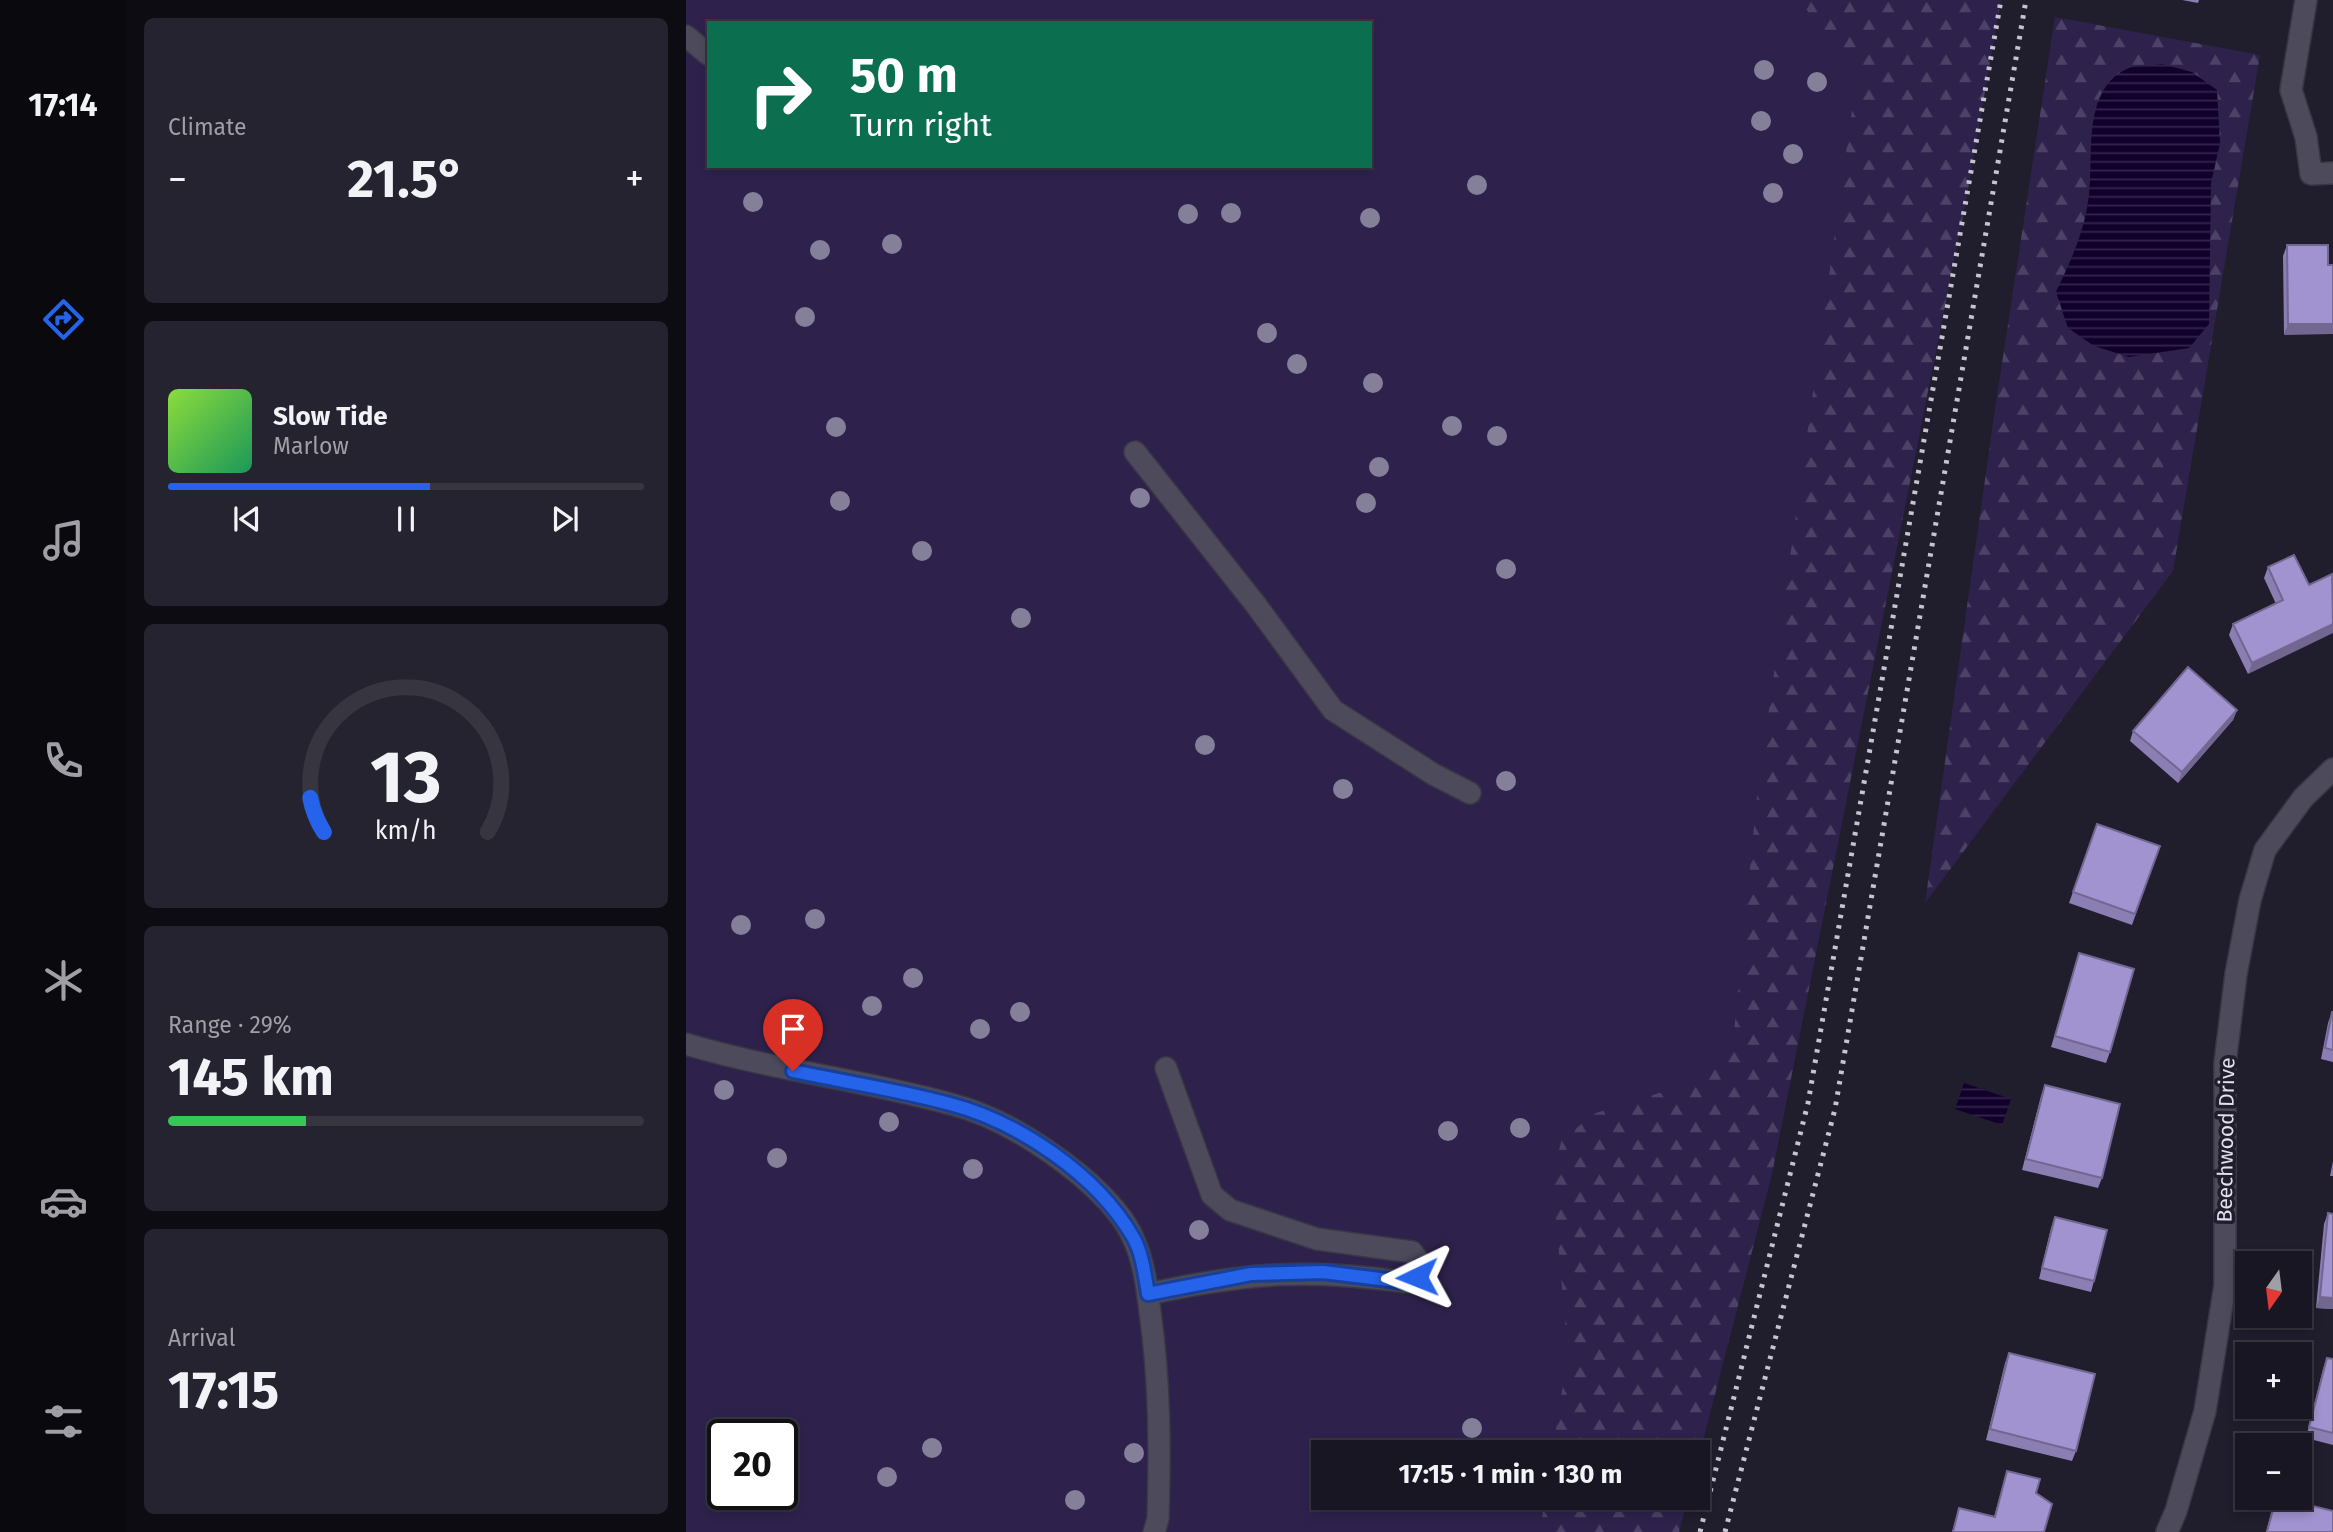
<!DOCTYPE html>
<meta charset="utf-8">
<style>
body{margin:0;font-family:"Fira Sans",sans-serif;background:#25232f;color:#f1f3f6;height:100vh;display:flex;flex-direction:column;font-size:26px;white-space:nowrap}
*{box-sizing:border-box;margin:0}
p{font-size:23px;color:#9f9fa5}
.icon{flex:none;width:38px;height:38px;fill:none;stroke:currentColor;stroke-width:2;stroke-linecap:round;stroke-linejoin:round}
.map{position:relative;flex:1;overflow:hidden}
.panel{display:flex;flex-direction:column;gap:18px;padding:18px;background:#0d0c13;width:560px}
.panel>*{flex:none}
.hud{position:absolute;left:21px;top:21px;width:665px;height:147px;border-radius:0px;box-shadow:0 4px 10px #0003,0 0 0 2px #363540;background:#0b6e4f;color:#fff;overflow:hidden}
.needle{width:46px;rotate:194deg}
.controls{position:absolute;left:1549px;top:1251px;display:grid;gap:14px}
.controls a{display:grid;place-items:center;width:77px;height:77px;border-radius:0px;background:#181622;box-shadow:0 4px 10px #0003,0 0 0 2px #363540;font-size:35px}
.speed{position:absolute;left:21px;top:1419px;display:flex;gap:14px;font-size:35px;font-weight:700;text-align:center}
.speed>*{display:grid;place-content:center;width:91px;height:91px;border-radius:50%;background:#181622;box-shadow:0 4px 10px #0003,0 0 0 2px #363540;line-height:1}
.speed .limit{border:4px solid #111;border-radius:10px;background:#fff;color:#111}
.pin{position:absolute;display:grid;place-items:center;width:60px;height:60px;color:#fff;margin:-72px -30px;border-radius:50% 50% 50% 0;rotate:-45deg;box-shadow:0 0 7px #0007}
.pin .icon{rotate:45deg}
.me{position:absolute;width:77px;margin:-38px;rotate:268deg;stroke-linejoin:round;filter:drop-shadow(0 0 5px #0008)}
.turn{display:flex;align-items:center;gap:24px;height:147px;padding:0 28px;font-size:32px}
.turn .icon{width:91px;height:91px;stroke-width:2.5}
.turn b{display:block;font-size:49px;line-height:60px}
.big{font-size:52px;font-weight:700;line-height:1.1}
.panel .tile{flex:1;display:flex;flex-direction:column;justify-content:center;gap:10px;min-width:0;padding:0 24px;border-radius:10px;background:#25232f}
.panel .dial{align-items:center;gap:0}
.dial svg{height:182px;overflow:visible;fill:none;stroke:#363540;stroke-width:7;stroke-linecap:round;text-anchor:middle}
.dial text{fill:#f1f3f6;stroke:none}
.song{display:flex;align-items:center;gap:21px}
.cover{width:84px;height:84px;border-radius:10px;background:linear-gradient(135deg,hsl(90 70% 55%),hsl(150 70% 35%))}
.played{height:7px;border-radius:4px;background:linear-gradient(90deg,#2563eb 55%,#363540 55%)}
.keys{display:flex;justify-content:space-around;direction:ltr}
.heat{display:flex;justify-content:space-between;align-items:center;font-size:38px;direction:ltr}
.charge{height:10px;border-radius:5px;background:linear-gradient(90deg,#34c759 29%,#363540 0)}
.trip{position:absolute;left:625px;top:1440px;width:399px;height:70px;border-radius:0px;background:#181622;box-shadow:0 4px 10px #0003,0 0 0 2px #363540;font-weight:700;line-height:70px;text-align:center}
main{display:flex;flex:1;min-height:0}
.dock{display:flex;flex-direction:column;width:126px;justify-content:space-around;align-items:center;background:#0a090e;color:#9f9fa5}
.dock .icon{width:49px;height:49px}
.dock .on{color:#2563eb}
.dock b{font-size:32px;color:#f1f3f6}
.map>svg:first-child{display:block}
.grass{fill:#2e224c;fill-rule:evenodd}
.forest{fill:url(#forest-firs);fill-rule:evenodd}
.water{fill:url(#water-rules)}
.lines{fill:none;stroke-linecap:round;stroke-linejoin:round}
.minor-casing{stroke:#3a3744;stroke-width:24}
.minor{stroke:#4d4a5c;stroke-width:21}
.rail{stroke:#c7c4d0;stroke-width:5;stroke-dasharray:3.5 7;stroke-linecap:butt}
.tree{fill:#85809a}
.wall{fill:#8a7eb2}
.shaded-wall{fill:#716791}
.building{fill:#a193cf;stroke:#716791;stroke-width:2}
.route-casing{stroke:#184099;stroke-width:18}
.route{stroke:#2563eb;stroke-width:12}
.labels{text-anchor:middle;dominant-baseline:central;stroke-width:7;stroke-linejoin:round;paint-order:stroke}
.street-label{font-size:21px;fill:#e2e0eb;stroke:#201d2d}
</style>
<main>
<nav class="dock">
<b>17:14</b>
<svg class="icon on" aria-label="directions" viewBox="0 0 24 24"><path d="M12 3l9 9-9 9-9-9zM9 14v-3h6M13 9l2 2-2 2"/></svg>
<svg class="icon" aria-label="music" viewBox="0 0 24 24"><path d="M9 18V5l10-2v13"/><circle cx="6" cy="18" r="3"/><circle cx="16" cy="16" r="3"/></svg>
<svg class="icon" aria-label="phone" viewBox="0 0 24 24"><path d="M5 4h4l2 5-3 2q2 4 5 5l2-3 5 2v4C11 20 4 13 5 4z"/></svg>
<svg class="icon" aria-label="climate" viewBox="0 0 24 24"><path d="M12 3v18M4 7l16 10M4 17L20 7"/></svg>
<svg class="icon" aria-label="car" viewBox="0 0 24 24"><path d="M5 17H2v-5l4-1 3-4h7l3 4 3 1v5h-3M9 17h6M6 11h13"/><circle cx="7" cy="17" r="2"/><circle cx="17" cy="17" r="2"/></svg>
<svg class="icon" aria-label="filters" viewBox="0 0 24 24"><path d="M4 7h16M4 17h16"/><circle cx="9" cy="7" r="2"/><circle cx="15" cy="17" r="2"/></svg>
</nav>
<section class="panel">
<div class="tile"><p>Climate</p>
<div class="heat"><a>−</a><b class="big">21.5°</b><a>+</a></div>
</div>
<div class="tile">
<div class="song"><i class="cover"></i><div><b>Slow Tide</b><p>Marlow</p></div></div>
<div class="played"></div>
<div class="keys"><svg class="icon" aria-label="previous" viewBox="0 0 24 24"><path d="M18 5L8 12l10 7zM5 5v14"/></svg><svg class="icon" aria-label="pause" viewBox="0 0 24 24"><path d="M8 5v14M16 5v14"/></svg><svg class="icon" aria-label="next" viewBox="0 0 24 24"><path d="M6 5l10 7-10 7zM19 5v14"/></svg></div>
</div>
<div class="tile dial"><svg viewBox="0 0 100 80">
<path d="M14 69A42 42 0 1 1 86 69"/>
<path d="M14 69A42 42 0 0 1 8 54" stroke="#2563eb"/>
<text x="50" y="56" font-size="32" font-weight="700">13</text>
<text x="50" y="72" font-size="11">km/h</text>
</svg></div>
<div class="tile"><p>Range · 29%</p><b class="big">145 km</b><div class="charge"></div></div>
<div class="tile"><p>Arrival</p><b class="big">17:15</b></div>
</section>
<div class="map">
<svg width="1647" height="1532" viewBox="0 0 1647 1532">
<defs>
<pattern id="forest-firs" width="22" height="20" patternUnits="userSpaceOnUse" patternTransform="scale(1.75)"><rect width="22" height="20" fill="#2e224c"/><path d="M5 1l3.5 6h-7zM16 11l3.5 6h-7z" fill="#4c4266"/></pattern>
<pattern id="water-rules" width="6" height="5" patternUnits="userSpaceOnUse" patternTransform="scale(1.75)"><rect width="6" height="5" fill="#11002c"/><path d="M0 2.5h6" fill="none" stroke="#33254b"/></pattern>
</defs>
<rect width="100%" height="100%" fill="#201d2d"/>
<path class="grass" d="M0 0H1189L1077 1124 904 1452H637V1498H907L909 1532H0ZM23 23H684V166H23ZM37 1435H96V1494H37Z"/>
<path class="forest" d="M1113 0H1315L1279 206 1086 1174 1012 1460V1452H866L882 1354 866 1176 876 1139 910 1113 1008 1082 1048 1033 1071 796 1171 74Z
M1369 17 1574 55 1487 571 1239 903 1309 409ZM1534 143 1525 183 1370 292 1396 237 1403 194Z
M859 1498H1002L993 1532H854Z"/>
<path class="water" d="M1476 64 1506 72 1531 90 1534 143 1525 183 1523 324 1503 348 1443 357 1408 346 1382 328 1370 292C1385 260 1399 231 1403 195 1408 155 1395 88 1443 68 1452 65 1466 66 1476 64Z
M1278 1083 1325 1099 1316 1125 1269 1109Z"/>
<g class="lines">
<defs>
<path id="minor" d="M1620 0 1605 90 1620 137 1625 174 1647 173
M0 36 23 55
M449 452 570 605 647 710 747 774 784 793
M0 1044C87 1070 178 1080 265 1104 312 1116 357 1145 394 1175 414 1192 438 1215 448 1240 458 1262 461 1288 464 1312 474 1382 474 1449 472 1519L468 1532
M462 1294C558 1273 622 1268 719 1282L731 1277 736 1265 726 1252 631 1239 544 1210 526 1195 480 1068
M1481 1532 1490 1511 1519 1411 1539 1285V1063L1550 974 1564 900 1579 850 1617 798 1647 769"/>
</defs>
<use href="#minor" class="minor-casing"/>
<use href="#minor" class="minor"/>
<path class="rail" d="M1014 1532 1122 1103 1315 0
M1039 1532 1149 1109 1340 0"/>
</g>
<g class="tree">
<circle cx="1078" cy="70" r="10"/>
<circle cx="1131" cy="82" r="10"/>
<circle cx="1075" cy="121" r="10"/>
<circle cx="1107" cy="154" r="10"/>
<circle cx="791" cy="185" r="10"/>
<circle cx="1087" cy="193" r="10"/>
<circle cx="67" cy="202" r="10"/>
<circle cx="545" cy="213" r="10"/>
<circle cx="502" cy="214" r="10"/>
<circle cx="684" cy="218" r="10"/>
<circle cx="206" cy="244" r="10"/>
<circle cx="134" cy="250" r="10"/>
<circle cx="119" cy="317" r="10"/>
<circle cx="581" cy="333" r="10"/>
<circle cx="611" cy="364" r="10"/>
<circle cx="687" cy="383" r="10"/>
<circle cx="766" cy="426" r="10"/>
<circle cx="150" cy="427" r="10"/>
<circle cx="811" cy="436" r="10"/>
<circle cx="693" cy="467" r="10"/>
<circle cx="454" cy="498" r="10"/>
<circle cx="154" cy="501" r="10"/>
<circle cx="680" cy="503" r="10"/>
<circle cx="236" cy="551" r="10"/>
<circle cx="820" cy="569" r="10"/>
<circle cx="335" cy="618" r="10"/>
<circle cx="519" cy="745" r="10"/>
<circle cx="820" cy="781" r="10"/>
<circle cx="657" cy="789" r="10"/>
<circle cx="129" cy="919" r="10"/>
<circle cx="55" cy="925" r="10"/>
<circle cx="227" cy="978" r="10"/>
<circle cx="186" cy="1006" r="10"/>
<circle cx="334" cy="1012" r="10"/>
<circle cx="294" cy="1029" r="10"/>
<circle cx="38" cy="1090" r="10"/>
<circle cx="203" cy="1122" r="10"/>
<circle cx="834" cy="1128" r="10"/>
<circle cx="762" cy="1131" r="10"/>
<circle cx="91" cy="1158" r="10"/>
<circle cx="287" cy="1169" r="10"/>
<circle cx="513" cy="1230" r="10"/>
<circle cx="786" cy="1428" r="10"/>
<circle cx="246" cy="1448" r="10"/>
<circle cx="448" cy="1453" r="10"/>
<circle cx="201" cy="1477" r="10"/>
<circle cx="389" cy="1500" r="10"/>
</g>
<path class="wall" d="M1496 0H1513L1512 3Z
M1601 245H1642L1598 335 1597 256Z
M1582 567 1623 585 1562 674 1543 635 1547 624 1590 604 1578 578Z
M1551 710 1547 720 1492 783 1444 741 1447 731Z
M1411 824 1474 846 1446 925 1383 903Z
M1393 953 1424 1052 1420 1063 1365 1047Z
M1646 1012H1647V1062L1635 1059 1642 1023Z
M1359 1085 1416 1178 1412 1188 1336 1170 1355 1096Z
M1647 1161V1176H1644Z
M1642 1213 1647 1214V1309L1630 1308 1638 1224Z
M1369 1217 1408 1281 1405 1292 1353 1279 1365 1228Z
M1323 1353 1390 1451 1386 1461 1300 1440 1319 1363Z
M1641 1358 1647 1359V1445L1620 1438 1637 1369Z
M1321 1471 1350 1493 1358 1532H1266L1273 1508 1308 1517Z
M1589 1498 1647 1532H1580Z"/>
<path class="shaded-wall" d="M1602 324H1647V334L1598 335Z
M1647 624V633L1562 674 1566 663Z
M1551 710 1547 720 1492 783 1496 772Z
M1634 1297 1647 1298V1309L1630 1308Z"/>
<path class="building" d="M1601 245H1642V265H1647V324H1602Z
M1608 555 1623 585 1646 574 1647 624 1566 663 1547 624 1597 600 1582 567Z
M1502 667 1551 710 1496 772 1447 731Z
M1411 824 1474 846 1449 914 1387 892Z
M1393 953 1448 969 1424 1052 1369 1036Z
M1646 1012H1647V1050L1639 1048Z
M1359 1085 1434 1104 1416 1178 1340 1159Z
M1642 1213 1647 1214V1298L1634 1297Z
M1369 1217 1421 1230 1408 1281 1356 1268Z
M1323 1353 1409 1374 1390 1451 1304 1429Z
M1641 1358 1647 1359V1433L1623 1427Z
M1321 1471 1354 1479 1350 1493 1366 1504 1358 1532H1267L1273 1508 1309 1517Z
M1590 1498H1595L1647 1511V1532H1581Z"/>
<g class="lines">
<defs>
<path id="route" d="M107 1071C159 1082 213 1090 264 1104 333 1122 411 1175 447 1237 456 1252 459 1276 462 1294L565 1274 637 1272 719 1282 731 1277"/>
</defs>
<use href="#route" class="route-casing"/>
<use href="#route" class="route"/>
</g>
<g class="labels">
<g class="street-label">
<text transform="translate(1540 1140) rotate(-89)">Beechwood Drive</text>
</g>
</g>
</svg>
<div class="controls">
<a><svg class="needle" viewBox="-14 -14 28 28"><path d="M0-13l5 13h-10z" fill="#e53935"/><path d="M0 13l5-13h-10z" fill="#9f9fa5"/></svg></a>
<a>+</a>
<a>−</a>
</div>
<div class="speed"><div class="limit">20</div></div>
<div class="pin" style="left:107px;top:1071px;background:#d93025"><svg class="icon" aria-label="arrive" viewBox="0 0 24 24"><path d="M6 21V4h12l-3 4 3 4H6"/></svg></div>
<svg class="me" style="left:731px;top:1277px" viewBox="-20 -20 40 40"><path d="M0-17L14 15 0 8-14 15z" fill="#2563eb" stroke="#fff" stroke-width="4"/></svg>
<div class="trip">17:15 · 1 min · 130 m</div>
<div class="hud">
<div class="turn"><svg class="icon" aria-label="right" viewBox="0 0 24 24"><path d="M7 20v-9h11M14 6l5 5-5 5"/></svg><div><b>50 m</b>Turn right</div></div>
</div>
</div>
</main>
